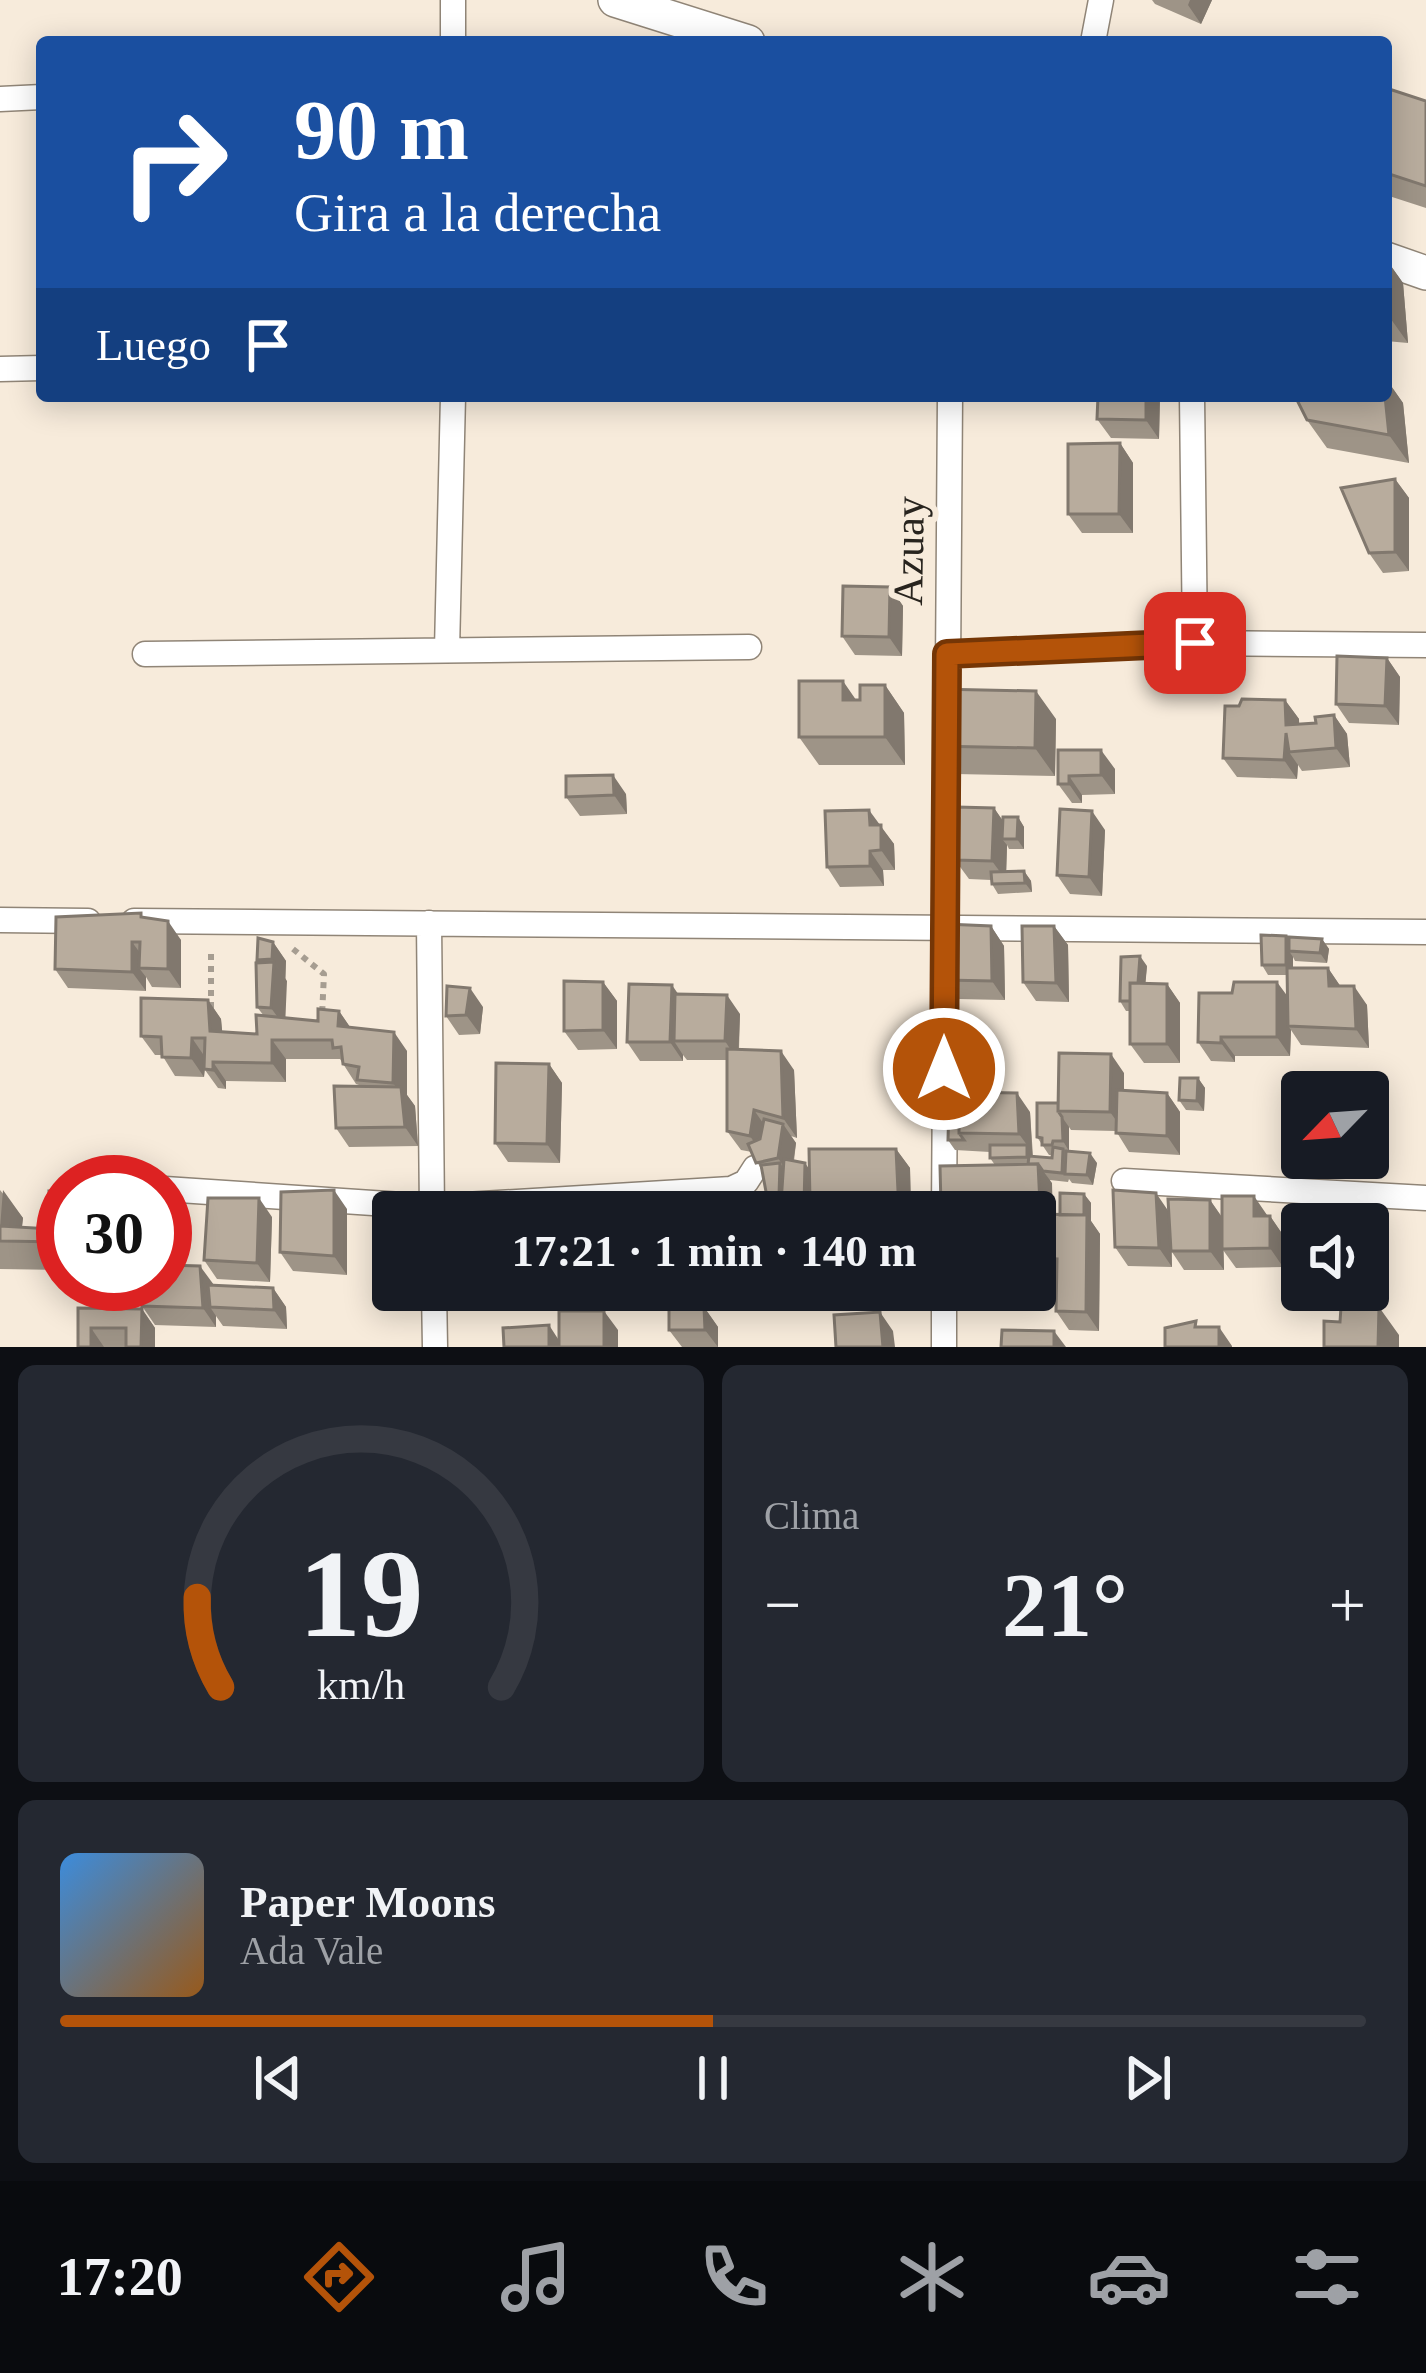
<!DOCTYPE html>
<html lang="es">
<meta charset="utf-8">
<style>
body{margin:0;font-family:Georgia,serif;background:#242831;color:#f1f3f6;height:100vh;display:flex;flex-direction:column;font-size:45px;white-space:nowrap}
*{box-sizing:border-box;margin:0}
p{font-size:39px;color:#9ea1a6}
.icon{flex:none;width:66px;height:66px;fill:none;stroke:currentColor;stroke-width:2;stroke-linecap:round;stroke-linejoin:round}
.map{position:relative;height:1347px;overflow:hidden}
.details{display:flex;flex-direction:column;gap:18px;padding:18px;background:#0d0f14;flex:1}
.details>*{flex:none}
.banner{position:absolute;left:36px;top:36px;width:1356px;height:366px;border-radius:12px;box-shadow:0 6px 30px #0003;background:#1a4fa0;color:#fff;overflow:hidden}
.needle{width:78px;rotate:245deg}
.tools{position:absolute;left:1281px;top:1071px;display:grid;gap:24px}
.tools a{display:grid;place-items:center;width:108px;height:108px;border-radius:12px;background:#171b24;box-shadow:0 6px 30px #0003;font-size:60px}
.speed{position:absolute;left:36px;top:1155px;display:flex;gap:24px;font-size:60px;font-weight:700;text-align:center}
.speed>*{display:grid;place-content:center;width:156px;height:156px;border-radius:50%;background:#171b24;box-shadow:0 6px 30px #0003;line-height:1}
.speed .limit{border:18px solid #d22;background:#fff;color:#111}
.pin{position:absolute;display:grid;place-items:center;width:102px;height:102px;color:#fff;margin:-51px;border-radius:24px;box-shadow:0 6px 18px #0006}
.me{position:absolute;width:132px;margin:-66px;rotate:0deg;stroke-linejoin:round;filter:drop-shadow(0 0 9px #0008)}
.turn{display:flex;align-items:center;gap:42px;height:252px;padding:0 60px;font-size:54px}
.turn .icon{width:156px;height:156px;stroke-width:2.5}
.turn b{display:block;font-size:84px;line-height:102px}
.then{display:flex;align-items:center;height:114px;padding:0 60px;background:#0003;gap:24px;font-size:45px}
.big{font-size:90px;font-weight:800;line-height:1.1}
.details .tile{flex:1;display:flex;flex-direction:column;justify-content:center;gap:18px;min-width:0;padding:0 42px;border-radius:18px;background:#242831}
.details .dial{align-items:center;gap:0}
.dial svg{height:312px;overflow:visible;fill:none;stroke:#363941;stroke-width:7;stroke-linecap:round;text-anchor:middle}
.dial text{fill:#f1f3f6;stroke:none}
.song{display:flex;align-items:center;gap:36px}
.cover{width:144px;height:144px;border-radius:18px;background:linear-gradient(135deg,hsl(210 70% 55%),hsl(30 70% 35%))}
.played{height:12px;border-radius:6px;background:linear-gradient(90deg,#b45309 50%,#363941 50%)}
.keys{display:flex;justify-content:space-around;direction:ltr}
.heat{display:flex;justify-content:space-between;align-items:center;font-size:66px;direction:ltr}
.details .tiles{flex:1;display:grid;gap:18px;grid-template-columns:1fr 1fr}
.tile:last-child{grid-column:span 2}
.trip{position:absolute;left:372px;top:1191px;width:684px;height:120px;border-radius:12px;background:#171b24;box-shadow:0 6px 30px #0003;font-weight:800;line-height:120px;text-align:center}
.tab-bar{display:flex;height:192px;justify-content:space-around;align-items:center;background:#090b0e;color:#9ea1a6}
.tab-bar .icon{width:84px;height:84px}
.tab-bar .on{color:#b45309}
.tab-bar b{font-size:54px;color:#f1f3f6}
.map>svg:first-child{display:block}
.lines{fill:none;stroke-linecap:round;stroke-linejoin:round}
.street-casing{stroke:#908577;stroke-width:27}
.secondary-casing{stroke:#908577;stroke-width:36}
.path{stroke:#a69d91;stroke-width:6;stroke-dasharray:6 6;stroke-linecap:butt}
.street{stroke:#fff;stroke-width:24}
.secondary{stroke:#fff;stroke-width:33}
.wall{fill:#9e9487}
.shaded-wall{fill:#81786e}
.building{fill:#b8ac9d;stroke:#81786e;stroke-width:3}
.route-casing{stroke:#753606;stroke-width:30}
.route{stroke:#b45309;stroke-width:21}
.labels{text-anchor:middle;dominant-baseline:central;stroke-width:12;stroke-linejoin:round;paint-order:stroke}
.street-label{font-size:42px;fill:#28241e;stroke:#f7ebdb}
</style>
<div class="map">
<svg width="1426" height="1347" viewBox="0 0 1426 1347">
<rect width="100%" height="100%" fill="#f7ebdb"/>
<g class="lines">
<defs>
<path id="street" d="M453 0V42
M1093 42 1101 0
M0 99 42 97
M0 369 42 368
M1192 396 1195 643
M447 650 453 396
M145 654 749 647
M947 654 1195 643 1426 645
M0 920 88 921
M134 921 1426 932
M429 923 432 1212
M1124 1181 1426 1198
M165 1189 432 1207 731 1189 746 1182 755 1168
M944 1212 950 396
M434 1290 435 1347
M944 1290V1347"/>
<path id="secondary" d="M615 0 748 42
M1386 259 1426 273"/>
</defs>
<use href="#street" class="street-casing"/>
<use href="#secondary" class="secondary-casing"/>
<path class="path" d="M293 949 324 974 322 1016
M211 1008V949"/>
<use href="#street" class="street"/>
<use href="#secondary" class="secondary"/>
</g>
<path class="wall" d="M1152 0H1212L1201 24 1155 4Z
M1386 88 1426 101V208L1386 195Z
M1386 259 1403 283 1408 343 1386 341Z
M1388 346 1389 383 1403 403 1409 463 1327 448 1307 420 1386 396Z
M1160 396 1159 439 1111 438 1097 419Z
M1120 443 1133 463V533H1082L1068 514Z
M1395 479 1409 498V571L1383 573 1369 553Z
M890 587 903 606 902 656 855 655 842 636Z
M1387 658 1400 677 1399 725 1349 723 1336 704Z
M885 685 904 713 905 765H819L799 737Z
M1285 700 1299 719V724L1316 723 1334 715 1347 734 1350 767 1302 771 1298 765 1297 779 1237 777 1223 758 1239 706Z
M1056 719 1055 776 955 774 935 746Z
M1058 750 1115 769V794L1082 795V803H1072L1058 784Z
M626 794 627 814 580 816 566 797Z
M994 808 1003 821 1018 817 1024 827V849H1009L1007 845 1006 872 1024 871 1031 881 1032 892 998 894 992 884 991 880 969 879 955 860Z
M879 825 894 844 895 870H883L884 886 840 887 827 867Z
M1105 830 1102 896 1070 894 1057 875Z
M144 917 181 940V988L152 987 146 977V991L68 988 55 969Z
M991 926 1004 946 1005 1000 958 999 945 980Z
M1054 926 1068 945 1069 1002 1036 1001 1023 982Z
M1322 939 1329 949 1327 963 1295 961 1293 957V968H1328L1340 986 1367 1005 1369 1048 1301 1045 1291 1030 1290 1056H1235V1062L1211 1061 1198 1042 1288 996V975H1268L1262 965 1289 940Z
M273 942 286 961 285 1018 318 1021 339 1011 350 1027 407 1051V1095L415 1106 418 1146 349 1147 336 1128 362 1086 356 1084 340 1059H286V1082L226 1081V1089L218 1088 205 1070 204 1077 175 1076 162 1055H155L141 1036 208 1000 221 1019 222 1032 257 1034 264 1016 257 1007 259 962 257 960Z
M1147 966 1145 984H1167L1180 1003V1063H1144L1130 1044V1011H1126L1120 1001Z
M603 982 617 1001V1049L578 1050 564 1031Z
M678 994 740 1014 739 1050 794 1070 797 1138 791 1136 796 1143 794 1161 809 1169 896 1149 910 1168 911 1212H778L767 1197 763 1173 752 1152 741 1150 727 1131V1060H687L683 1055V1061H640L627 1042Z
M483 1007 480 1034 459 1035 446 1016Z
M549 1064 562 1083 560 1163 508 1162 495 1143Z
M1124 1073V1090L1167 1093 1180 1112V1155L1129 1152 1116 1131 1071 1130 1069 1127V1151H1065L1097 1163 1093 1185 1072 1183 1069 1179 1068 1182 1050 1180 1053 1215H1060L1084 1194 1091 1203V1221L1100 1234 1099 1331 1069 1330 1056 1311V1278L1049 1277 1036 1258 1035 1212H945L941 1206 995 1165 990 1158V1152L955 1150 948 1140 949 1103 1030 1112 1033 1156 1052 1158V1155H1049L1037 1137 1058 1103Z
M1198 1078 1205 1088 1204 1111 1186 1110 1179 1100Z
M0 1190 23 1218 22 1227 51 1229 63 1192V1270L0 1269Z
M1210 1200 1222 1217 1270 1216 1283 1235V1267L1236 1268 1223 1250 1224 1270H1184L1172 1252V1267L1128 1266 1115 1247 1169 1211Z
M347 1209V1275L293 1271 280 1252Z
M272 1217 270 1282 217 1279 204 1260Z
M214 1285 273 1288 286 1307 287 1329 223 1326 216 1316V1327L155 1325 142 1306Z
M541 1290H572L571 1305H552Z
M671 1290H739V1306L679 1301Z
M704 1307 718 1327V1347H682L669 1330Z
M78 1308 142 1309 155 1328V1347H78Z"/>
<path class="shaded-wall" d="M1190 0H1212L1201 24 1188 5Z
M1386 259 1403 283 1408 343 1388 315Z
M1386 343 1389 383 1403 403 1409 463 1389 435 1385 396Z
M1146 396H1160L1159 439 1146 420Z
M1120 443 1133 463V533L1119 514Z
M1395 479 1409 498V571L1395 552Z
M890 587 903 606 902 656 889 637Z
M1387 658 1400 677 1399 725 1385 706Z
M843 681 863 710 843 700Z
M885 685 904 713 905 765 885 737Z
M1036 691 1056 719 1055 776 1035 748Z
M1285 700 1299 719 1300 745 1286 725Z
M1334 715 1347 734 1350 767 1336 748Z
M1286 733 1289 752 1298 765 1297 779 1284 760Z
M1101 750 1115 769V794L1101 775Z
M613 775 626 794 627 814 614 795Z
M1069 776 1082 795V803L1069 784Z
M994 808 1007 827 1002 839 1007 845 1006 880 992 861Z
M869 810 894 844 895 870 881 850 870 825Z
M1092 811 1105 830 1102 896 1089 877Z
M1018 817 1024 827V849L1017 839Z
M870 851 883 870 884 886 870 866Z
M1024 871 1031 881 1032 892 1025 883Z
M168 921 181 940V988L168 969Z
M991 926 1004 946 1005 1000 992 981Z
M1054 926 1068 945 1069 1002 1056 983Z
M1286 936 1293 946 1289 951 1293 957V975L1286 965Z
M1322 939 1329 949 1327 963 1320 953Z
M132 942 146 961 139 968 146 977V991L132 972Z
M273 942 286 961 285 978 272 959Z
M1140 956 1147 966 1143 1011 1136 1001Z
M274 962 287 981 285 1027 271 1008Z
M1328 968 1341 987 1329 986Z
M603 982 617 1001V1049L603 1030Z
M1277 982 1291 1001 1288 1026 1291 1030 1290 1056 1277 1037Z
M1167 984 1180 1003V1063L1167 1044Z
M672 985 685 1004 674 1041 683 1055V1061L670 1042Z
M1354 986 1367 1005 1369 1048 1356 1029Z
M470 988 483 1007 480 1034 466 1015Z
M727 995 740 1014 738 1061 725 1041Z
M208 1000 221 1019 224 1050 210 1031Z
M339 1011 352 1030 338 1026Z
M394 1032 407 1051V1095L415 1106 418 1146 405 1127 402 1095 393 1083Z
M1221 1037 1235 1056V1062L1221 1043Z
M192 1038 205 1057 204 1077 191 1058Z
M272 1040 286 1059V1082L272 1063Z
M781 1051 794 1070 797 1138 783 1118Z
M1111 1054 1124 1073V1131L1110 1112Z
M213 1062 226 1081V1089L213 1070Z
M549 1064 562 1083 560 1163 547 1144Z
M1198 1078 1205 1088 1204 1111 1197 1101Z
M1017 1093 1030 1112 1033 1167 1027 1157V1145L1019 1134Z
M1167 1093 1180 1112V1155L1167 1136Z
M754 1110 767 1129 763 1155 750 1136Z
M1062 1117 1069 1127V1151L1063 1141Z
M783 1124 796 1143 791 1177 778 1158Z
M896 1149 910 1168 911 1212H899Z
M1090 1153 1097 1163 1093 1185 1087 1175Z
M780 1163 793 1182 784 1203 779 1196Z
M805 1163 819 1183 810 1202 817 1212H809L804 1206Z
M1038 1164 1052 1183 1053 1223 1040 1204Z
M3 1190 23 1218 20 1242 0 1228Z
M334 1190 347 1209V1275L334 1256Z
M1156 1193 1169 1212 1172 1267 1159 1248Z
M1084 1194 1091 1203V1221L1100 1234 1099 1331 1086 1312Z
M1254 1196 1267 1215V1235L1254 1216Z
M259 1198 272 1217 270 1282 257 1263Z
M1210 1200 1223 1219 1224 1270 1210 1251Z
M1270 1216 1283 1235V1267L1270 1248Z
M200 1266 214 1285 210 1307 216 1316V1327L203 1308Z
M273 1288 286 1307 287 1329 274 1310Z
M561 1290H572L571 1305Z
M728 1290H739V1306Z
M704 1307 718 1327V1347L705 1330Z
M1379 1307 1399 1335V1347H1378Z
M142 1309 155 1328V1347H141Z
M604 1311 618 1330V1347H604Z
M880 1312 893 1331 895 1347H883Z
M549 1325 562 1345V1347H549Z
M1219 1327 1232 1346V1347H1219Z
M91 1328 104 1347H91Z
M1054 1331 1066 1347H1054Z"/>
<path class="building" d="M1386 88 1426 101V186L1386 173Z
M1098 396H1146V420L1097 419Z
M1295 396H1385L1389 435 1307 420Z
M1120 443 1119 514H1068V444Z
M1395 479V552L1369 553 1341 488Z
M843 586 890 587 889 637 842 636Z
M1337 656 1387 658 1385 706 1336 704Z
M799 681H843V700H860V685H885V737H799Z
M936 689 1036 691 1035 748 935 746Z
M1242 699 1285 700 1286 725 1316 723 1315 717 1334 715 1336 748 1289 752 1286 733 1284 760 1223 758 1225 706H1239Z
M1058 750H1101V775L1069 776V784H1058Z
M613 775 614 795 566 797V776Z
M956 807 994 808 992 861 955 860Z
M1060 809 1092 811 1089 877 1057 875Z
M869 810 870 825H881V850L870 851V866L827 867 825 811Z
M1003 817H1018L1017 839H1002Z
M1024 871 1025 883 992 884 991 872Z
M141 913V917L168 921V969L139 968 140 942H132V972L55 969 56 917Z
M945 924 991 926 992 981 945 980Z
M1022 926H1054L1056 983 1023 982Z
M1261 935 1286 936V965H1262Z
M1289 937 1322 939 1320 953 1289 951Z
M258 938 273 942 272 959 257 960Z
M1140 956 1138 983H1130V1001H1120L1121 957Z
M274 962 271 1008 257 1007 256 963Z
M1287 968H1328L1329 986H1354L1356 1029 1288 1026Z
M564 981 603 982V1030L564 1031Z
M1234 982H1277V1037H1221V1043L1198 1042 1199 993H1232Z
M1130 983 1167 984V1044H1130Z
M629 984 672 985 670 1042H627Z
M447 986 470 988 466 1015 446 1016Z
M675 994 727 995 725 1041H674Z
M141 998 208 1000 210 1031 257 1034 256 1015 318 1021V1009L339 1011 338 1026 394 1032 393 1083 357 1080 359 1067 343 1064 341 1047 333 1048 332 1040H272V1063L213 1062V1070L204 1069 205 1038H192L191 1058 162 1057 161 1037 141 1036Z
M727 1049 781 1051 783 1118 754 1110 750 1136 727 1131Z
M1059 1053 1111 1054 1110 1112 1058 1111Z
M496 1063 549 1064 547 1144 495 1143Z
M1180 1078H1198L1197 1101 1179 1100Z
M334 1086 401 1087 405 1127 336 1128Z
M1117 1090 1167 1093V1136L1116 1133Z
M959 1092 1017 1093 1019 1134 959 1133Z
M949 1103H959V1133L964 1140H948Z
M1037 1103H1058V1111L1062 1117 1063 1141H1053L1052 1145H1042V1138L1037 1137Z
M764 1119 783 1124 778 1158 756 1163 748 1144 760 1139Z
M990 1145H1027V1157L990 1158Z
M1053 1147 1063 1149 1062 1173 1043 1171 1038 1164H1028L1029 1156 1052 1158Z
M809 1149H896L899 1212H840L841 1205 810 1202Z
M1066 1151 1090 1153 1087 1175 1065 1174Z
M784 1159 805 1163 804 1206 781 1203Z
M780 1163 779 1196 767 1197 761 1165Z
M1038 1164 1040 1204 941 1206 940 1166Z
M334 1190V1256L280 1252 281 1192Z
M1113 1190 1156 1193 1159 1248 1115 1247Z
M49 1191 63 1192V1242L0 1241V1226L51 1229Z
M1060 1193 1084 1194V1215H1060Z
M1222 1196H1254V1216H1270V1248L1222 1249Z
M208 1198H259L257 1263 204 1260Z
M1168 1199 1210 1200V1251H1171Z
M518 1205 555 1207V1212H518Z
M1036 1214 1087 1215 1086 1312 1056 1311 1057 1259 1036 1258Z
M165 1265 200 1266 203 1308 142 1306 143 1284H165Z
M208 1285 273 1288 274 1310 210 1307Z
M669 1307H704L705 1330H669Z
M1341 1307H1379L1378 1347H1324V1321L1340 1322Z
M78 1308 142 1309 141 1347H126V1328H91V1347H78Z
M559 1311H604V1347H559Z
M880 1312 883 1347H836L834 1315Z
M1196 1321 1195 1327H1219V1347H1165V1328Z
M549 1325V1347H504L503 1328Z
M1002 1330 1054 1331V1347H1001Z"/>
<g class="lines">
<defs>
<path id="route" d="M944 1069 947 654 1195 643"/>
</defs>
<use href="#route" class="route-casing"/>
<use href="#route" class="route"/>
</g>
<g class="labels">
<g class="street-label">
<text transform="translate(909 551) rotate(-89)">Azuay</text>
</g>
</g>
</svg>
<div class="tools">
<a><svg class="needle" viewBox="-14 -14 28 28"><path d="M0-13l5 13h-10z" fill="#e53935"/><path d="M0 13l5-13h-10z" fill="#9ea1a6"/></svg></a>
<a><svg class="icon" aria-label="sound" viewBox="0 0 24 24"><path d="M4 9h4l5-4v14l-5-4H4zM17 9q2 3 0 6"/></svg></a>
</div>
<div class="speed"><div class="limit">30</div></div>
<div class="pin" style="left:1195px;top:643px;background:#d93025"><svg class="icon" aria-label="arrive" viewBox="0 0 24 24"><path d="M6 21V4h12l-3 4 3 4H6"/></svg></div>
<svg class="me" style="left:944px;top:1069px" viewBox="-20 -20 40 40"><circle r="17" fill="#b45309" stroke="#fff" stroke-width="3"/><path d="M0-11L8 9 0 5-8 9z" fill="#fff"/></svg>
<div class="trip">17:21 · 1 min · 140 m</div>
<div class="banner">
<div class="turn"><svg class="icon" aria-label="right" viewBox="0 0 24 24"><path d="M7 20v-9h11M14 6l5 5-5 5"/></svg><div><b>90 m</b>Gira a la derecha</div></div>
<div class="then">Luego<svg class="icon" aria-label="arrive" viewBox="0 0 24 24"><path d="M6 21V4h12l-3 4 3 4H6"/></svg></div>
</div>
</div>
<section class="details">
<div class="tiles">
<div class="tile dial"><svg viewBox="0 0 100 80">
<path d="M14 69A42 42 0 1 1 86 69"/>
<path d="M14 69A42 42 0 0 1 8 46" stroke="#b45309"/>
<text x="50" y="56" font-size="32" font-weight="700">19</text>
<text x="50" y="72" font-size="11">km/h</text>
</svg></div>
<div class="tile"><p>Clima</p>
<div class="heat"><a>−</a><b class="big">21°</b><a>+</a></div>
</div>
<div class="tile">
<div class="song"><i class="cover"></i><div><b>Paper Moons</b><p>Ada Vale</p></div></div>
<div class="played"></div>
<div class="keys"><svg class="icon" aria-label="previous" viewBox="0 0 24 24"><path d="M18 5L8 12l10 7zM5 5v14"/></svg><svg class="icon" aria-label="pause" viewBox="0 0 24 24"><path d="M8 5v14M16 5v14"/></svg><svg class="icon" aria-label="next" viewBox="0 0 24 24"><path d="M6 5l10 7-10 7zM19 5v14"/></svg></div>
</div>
</div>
</section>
<nav class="tab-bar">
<b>17:20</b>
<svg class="icon on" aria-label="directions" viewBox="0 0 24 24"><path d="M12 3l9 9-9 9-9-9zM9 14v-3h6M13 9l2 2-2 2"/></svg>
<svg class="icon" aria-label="music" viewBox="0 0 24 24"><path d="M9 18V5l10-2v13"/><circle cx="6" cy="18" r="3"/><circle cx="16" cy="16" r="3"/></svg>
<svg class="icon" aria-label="phone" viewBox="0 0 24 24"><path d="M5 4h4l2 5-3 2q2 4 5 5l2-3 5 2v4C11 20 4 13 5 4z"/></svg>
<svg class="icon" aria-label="climate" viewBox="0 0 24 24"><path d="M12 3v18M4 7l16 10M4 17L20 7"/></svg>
<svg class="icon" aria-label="car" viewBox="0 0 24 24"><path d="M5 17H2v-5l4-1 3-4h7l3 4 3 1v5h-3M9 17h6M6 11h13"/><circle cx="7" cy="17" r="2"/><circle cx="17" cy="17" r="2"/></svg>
<svg class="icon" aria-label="filters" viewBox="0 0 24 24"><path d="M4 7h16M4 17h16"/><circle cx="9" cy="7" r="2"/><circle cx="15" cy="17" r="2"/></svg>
</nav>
